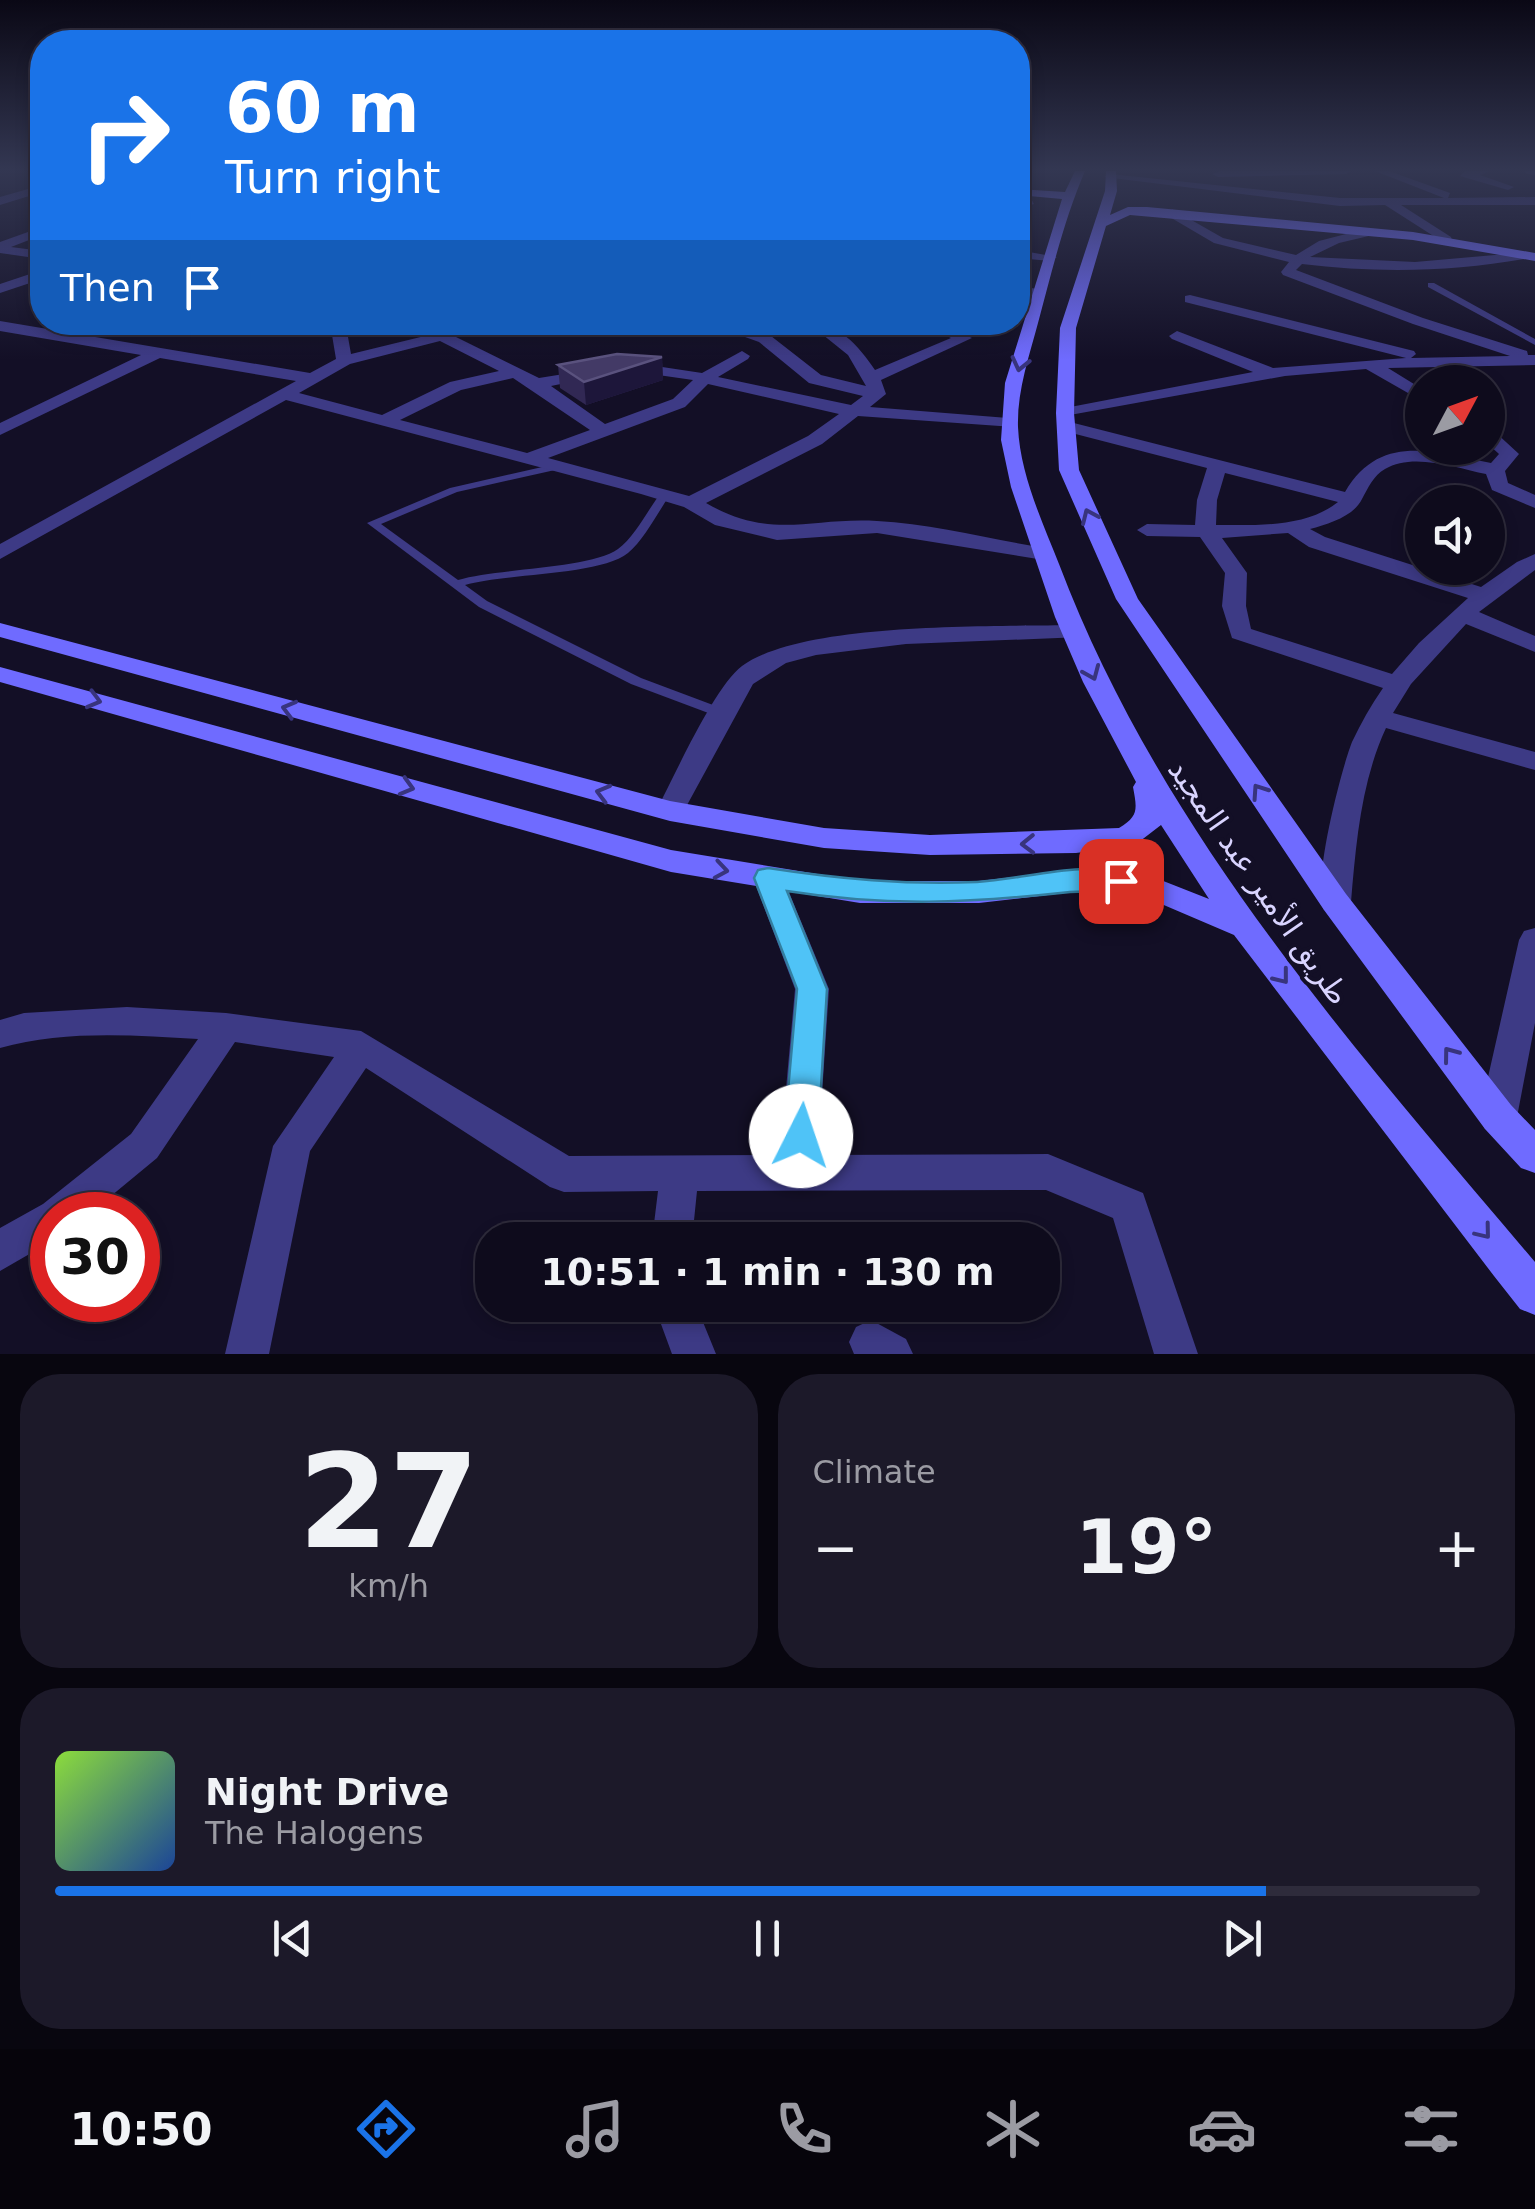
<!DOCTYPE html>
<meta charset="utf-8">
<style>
body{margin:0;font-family:"DejaVu Sans","Noto Naskh Arabic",sans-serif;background:#1c1929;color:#f1f3f6;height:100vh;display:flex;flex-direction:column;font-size:38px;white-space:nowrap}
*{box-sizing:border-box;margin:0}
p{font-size:32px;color:#9b9ba3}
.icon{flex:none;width:55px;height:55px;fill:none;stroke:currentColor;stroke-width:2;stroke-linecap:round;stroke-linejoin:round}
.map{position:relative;height:1354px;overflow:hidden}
.panel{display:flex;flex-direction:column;gap:20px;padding:20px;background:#08060f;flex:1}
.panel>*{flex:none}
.guide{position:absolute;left:30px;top:30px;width:1000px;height:305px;border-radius:40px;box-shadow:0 5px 15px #0003,0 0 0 2px #2e2b3b;background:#1a73e8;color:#fff;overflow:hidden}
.needle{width:65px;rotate:49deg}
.controls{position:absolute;left:1405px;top:365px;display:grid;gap:20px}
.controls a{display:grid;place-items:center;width:100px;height:100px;border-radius:50%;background:#0e0b1c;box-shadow:0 5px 15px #0003,0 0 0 2px #2e2b3b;font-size:50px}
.speed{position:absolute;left:30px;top:1192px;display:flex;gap:20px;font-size:50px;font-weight:700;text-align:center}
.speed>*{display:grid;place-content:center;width:130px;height:130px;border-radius:50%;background:#0e0b1c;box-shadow:0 5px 15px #0003,0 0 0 2px #2e2b3b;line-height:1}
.speed .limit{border:15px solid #d22;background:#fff;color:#111}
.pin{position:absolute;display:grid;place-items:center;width:85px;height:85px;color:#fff;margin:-42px;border-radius:20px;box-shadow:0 5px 15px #0006}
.me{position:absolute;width:110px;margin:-55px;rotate:4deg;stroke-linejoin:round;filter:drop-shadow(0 0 8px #0008)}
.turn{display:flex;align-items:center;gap:35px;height:210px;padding:0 30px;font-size:45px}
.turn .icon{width:130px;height:130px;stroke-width:2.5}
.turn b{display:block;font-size:70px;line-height:85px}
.then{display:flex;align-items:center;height:95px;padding:0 30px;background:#0003;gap:20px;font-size:38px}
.big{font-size:75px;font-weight:800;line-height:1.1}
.panel .widget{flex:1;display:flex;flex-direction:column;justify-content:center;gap:15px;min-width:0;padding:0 35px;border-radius:40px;background:#1c1929}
.panel .dial{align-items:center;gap:0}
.dial b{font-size:130px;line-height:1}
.song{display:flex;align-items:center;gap:30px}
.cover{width:120px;height:120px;border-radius:15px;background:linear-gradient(135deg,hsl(90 70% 55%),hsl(220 70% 35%))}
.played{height:10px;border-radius:5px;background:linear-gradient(90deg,#1a73e8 85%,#2e2b3b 85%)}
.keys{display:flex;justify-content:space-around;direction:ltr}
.heat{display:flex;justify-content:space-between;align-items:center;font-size:55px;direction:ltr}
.panel .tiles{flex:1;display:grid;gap:20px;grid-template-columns:1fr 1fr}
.widget:last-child{grid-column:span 2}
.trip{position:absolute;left:475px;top:1222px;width:585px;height:100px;border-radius:40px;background:#0e0b1c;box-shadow:0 5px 15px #0003,0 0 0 2px #2e2b3b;font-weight:800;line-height:100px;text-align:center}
.tab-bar{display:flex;height:160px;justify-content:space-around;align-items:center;background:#06040b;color:#9b9ba3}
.tab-bar .icon{width:70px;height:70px}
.tab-bar .active{color:#1a73e8}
.tab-bar b{font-size:45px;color:#f1f3f6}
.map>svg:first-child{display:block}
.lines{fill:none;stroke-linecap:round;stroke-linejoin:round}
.service{fill:#3d3a85;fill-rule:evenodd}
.minor{fill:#3d3a85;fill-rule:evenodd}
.secondary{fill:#6f6bff;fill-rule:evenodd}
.wall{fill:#312854}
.shaded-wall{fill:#1d163a}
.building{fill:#433a66;stroke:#5a527e;stroke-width:2.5}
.oneway{stroke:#38347d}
.route{fill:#4fc3f7;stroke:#337fa1;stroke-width:2.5}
.labels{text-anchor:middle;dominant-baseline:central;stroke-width:8;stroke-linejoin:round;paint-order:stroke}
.street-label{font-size:30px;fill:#d9d4ff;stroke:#130f26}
</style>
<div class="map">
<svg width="1535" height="1354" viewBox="0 0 1535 1354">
<rect width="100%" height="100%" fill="#130f26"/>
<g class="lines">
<path class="service" d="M1428 283H1434L1535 339V345L1428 287Z
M560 463 565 466 564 468 457 492 381 524 458 580C498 568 590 569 618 549 635 537 648 509 661 493H669L670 495C658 512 644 540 628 553 599 576 506 573 465 585L487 601 641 678 729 711 731 714 729 717H719L631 684 479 607 367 523 450 488Z"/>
<path class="minor" d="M1221 171H1351L1346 174 1218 177 1212 174Z
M1375 171H1389L1450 193 1448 198 1535 197V205H1401L1451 237 1452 240 1446 244 1385 205 1340 206 1104 177 1110 174 1340 198H1444Z
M1465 171H1490L1480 175 1514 187 1508 190 1460 176Z
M1524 171H1535V175L1525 173Z
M42 185V192L0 205V197Z
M1030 197 1034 204 1018 209V202Z
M1172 209 1223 238 1296 255 1319 241 1369 228 1375 232 1373 235 1339 243 1310 257 1415 262 1529 252 1531 255 1524 259C1450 272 1376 273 1302 264L1296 270 1423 318 1527 351 1528 355H1535V365L1388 368 1422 389V401L1366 369 1285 376 1059 417 1056 413 1065 408 1253 372 1172 339 1169 336 1177 331 1273 368 1406 358 1185 302V296L1190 295 1414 351 1416 354 1411 358 1510 356 1413 324 1283 275 1281 272 1289 262 1214 243 1168 216Z
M42 227V235L11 247 42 251V259L0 253V242Z
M1018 250 1057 257 1050 261 1018 258Z
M42 270V279L0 293V284Z
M1018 286 1044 290 1046 293 1039 297 1018 294Z
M0 321 310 373 336 359 332 335 352 322H372L348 337 351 354 437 333 459 322H479L454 336 539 378 595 369V377L551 386 605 424 673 399 693 380 623 370V364L629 362 702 373 742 351 750 356 748 359 718 377 851 405 863 396 809 383 759 342 720 328 684 334 597 327 590 322H736L771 336 821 375 866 386 848 355 807 322C838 322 858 345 875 370L951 338 922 324 940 322 972 338 881 380 886 394 870 407 1008 418 1017 423 1014 427 858 416 822 444 706 503C772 541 810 517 877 521 932 524 990 539 1044 548L1055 554 1044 560 877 533 777 540 715 525 684 507 641 494 286 400 0 559V544L296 381 160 358 0 435V423L141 355 0 331ZM440 341 499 371 450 382 382 415 299 393 350 364ZM513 378 590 430 527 453 400 420 461 390ZM708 384 839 414 808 436 689 496 548 458 685 407Z
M1066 421 1345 492C1380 432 1435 452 1491 463L1499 454 1488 444V430L1494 431 1519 454 1505 471 1508 483 1535 495V508L1492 490 1486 474C1457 468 1413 452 1385 469 1373 476 1368 488 1362 499 1354 516 1329 524 1310 529L1325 537 1481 587 1517 562 1535 554V570L1479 612 1535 636V652L1466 624 1411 684 1393 713 1535 752V770L1386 728C1361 782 1356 843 1351 902L1346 910 1335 913 1324 910C1311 886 1341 770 1352 742 1361 723 1371 705 1383 688L1232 638 1222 606 1225 573 1200 537 1147 536 1137 530 1147 524 1195 525 1197 500 1207 468 1060 430 1057 426ZM1225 473 1338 502C1306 528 1255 525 1216 525L1217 500ZM1288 533 1309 547 1468 598 1419 643 1392 674 1251 629 1246 606 1247 573 1222 538Z
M1074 625 1086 632 1082 637 906 644 816 655 786 663 753 684 680 818H660L656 811C674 777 714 687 742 666 804 621 995 627 1074 625Z
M768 867 779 870 783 878 829 989 818 1155 1048 1154 1143 1193 1198 1354H1154L1113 1218 1046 1190 697 1191 692 1240H652L658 1191 564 1192 550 1187 366 1068 310 1151 269 1354H225L273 1146 334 1057 235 1042 157 1158 88 1215H52V1241L0 1271V1228L43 1204 131 1134 198 1039C133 1035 62 1030 0 1048V1020L24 1013 127 1007 226 1013 361 1031 569 1156 780 1155 795 989 753 878 757 870Z
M1535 928V1023L1517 1117 1511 1129 1498 1133 1485 1129 1479 1117 1519 940 1524 931Z
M654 1305H696L716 1354H672Z
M871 1320 906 1339 913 1354H854L849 1342 856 1327Z"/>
<path class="secondary" d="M1075 171H1085C1064 220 1052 271 1038 323 1029 357 1017 391 1018 427 1020 474 1042 521 1059 564 1160 831 1353 1047 1535 1262V1315L1520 1309 1494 1276 1234 935 1138 894 1099 889 979 903H860L671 872 0 682V667L671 850 860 881H979L1099 867 1143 873 1209 899 1161 825 1135 845 1076 853 930 855 824 848 670 821 0 637V623L670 801 824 828 930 835 1119 828C1139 816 1137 809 1133 787L1136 782 1083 682 1055 617 1011 487 1001 440 1005 383 1062 199 1018 195V189L1065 192Z
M1106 171H1116L1117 191 1110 215 1128 207H1147L1413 232 1535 253V261L1413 240 1130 215 1106 226 1076 328 1074 413 1079 470 1138 599 1346 894 1511 1105 1535 1130V1173L1521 1168 1485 1129 1324 910 1116 599 1059 470 1056 413 1060 328 1105 191Z"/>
</g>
<path class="wall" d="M662 357 663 380 586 405 560 388 558 365Z"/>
<path class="shaded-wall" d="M662 357 663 380 586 405 584 382Z"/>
<path class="building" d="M617 354 662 357 584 382 558 365Z"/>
<defs><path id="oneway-chevron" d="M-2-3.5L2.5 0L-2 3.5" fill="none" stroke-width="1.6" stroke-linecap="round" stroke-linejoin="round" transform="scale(2.5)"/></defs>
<g class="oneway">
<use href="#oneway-chevron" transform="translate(1020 364) rotate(103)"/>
<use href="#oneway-chevron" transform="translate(1089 516) rotate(-114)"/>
<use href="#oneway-chevron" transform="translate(1092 673) rotate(67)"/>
<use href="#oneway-chevron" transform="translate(94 700) rotate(15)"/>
<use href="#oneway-chevron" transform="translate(289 709) rotate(-165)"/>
<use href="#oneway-chevron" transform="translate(407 787) rotate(16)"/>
<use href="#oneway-chevron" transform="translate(1259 791) rotate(-124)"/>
<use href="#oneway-chevron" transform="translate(603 793) rotate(-165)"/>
<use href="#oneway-chevron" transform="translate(1028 844) rotate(179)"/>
<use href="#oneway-chevron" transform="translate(721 870) rotate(9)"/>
<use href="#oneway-chevron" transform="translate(1282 977) rotate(52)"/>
<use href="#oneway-chevron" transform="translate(1450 1054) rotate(-127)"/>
<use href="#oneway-chevron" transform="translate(1484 1232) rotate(51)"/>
</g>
<linearGradient id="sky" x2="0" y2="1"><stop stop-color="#0a0815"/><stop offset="0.47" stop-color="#333752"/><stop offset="1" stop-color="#333752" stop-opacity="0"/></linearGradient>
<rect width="1535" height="360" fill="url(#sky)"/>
<path class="route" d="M768 868C840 879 904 885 977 882 1027 879 1082 860 1131 874L1135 881 1131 888C1113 894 1090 890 1070 892 969 903 888 907 787 891L827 989 818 1136 813 1147 801 1151 789 1147 784 1136 797 989 754 878 758 870Z"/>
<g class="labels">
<g class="street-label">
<text transform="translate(1259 882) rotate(55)">طريق الأمير عبد المجيد</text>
</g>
</g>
</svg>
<div class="controls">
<a><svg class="needle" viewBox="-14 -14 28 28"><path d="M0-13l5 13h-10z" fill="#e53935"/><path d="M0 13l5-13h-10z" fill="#9b9ba3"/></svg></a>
<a><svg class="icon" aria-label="sound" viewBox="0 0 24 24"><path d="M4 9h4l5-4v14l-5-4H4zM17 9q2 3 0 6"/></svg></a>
</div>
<div class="speed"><div class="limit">30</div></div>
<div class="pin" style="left:1121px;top:881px;background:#d93025"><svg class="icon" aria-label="arrive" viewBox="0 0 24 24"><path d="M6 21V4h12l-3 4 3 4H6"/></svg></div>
<svg class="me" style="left:801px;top:1136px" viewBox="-20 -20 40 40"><circle r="19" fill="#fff"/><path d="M0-13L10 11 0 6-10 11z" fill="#4fc3f7"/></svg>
<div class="trip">10:51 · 1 min · 130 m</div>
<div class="guide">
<div class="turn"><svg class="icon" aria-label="right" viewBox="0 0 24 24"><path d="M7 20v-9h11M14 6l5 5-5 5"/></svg><div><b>60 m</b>Turn right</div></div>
<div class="then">Then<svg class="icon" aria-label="arrive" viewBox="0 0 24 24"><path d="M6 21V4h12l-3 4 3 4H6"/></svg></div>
</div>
</div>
<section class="panel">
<div class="tiles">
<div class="widget dial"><b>27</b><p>km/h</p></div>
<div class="widget"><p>Climate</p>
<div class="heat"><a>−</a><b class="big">19°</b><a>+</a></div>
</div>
<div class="widget">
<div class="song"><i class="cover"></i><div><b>Night Drive</b><p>The Halogens</p></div></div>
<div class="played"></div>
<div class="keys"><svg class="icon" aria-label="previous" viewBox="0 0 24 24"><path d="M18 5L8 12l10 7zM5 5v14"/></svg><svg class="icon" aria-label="pause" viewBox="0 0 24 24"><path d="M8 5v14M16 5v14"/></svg><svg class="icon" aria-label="next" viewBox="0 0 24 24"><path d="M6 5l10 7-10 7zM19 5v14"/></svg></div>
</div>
</div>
</section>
<nav class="tab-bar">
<b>10:50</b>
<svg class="icon active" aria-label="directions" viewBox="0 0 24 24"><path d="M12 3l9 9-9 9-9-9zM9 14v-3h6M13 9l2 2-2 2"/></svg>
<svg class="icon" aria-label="music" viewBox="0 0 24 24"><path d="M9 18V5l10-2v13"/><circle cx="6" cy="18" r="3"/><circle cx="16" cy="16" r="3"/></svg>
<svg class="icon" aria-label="phone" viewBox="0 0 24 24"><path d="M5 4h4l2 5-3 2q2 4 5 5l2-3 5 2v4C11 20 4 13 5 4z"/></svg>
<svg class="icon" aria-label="climate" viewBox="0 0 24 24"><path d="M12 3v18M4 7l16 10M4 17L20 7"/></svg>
<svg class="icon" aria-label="car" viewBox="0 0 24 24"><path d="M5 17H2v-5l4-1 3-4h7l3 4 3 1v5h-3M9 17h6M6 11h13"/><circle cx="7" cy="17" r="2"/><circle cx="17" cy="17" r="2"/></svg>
<svg class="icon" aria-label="filters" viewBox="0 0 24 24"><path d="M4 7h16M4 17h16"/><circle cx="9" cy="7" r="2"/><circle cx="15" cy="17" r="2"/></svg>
</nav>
